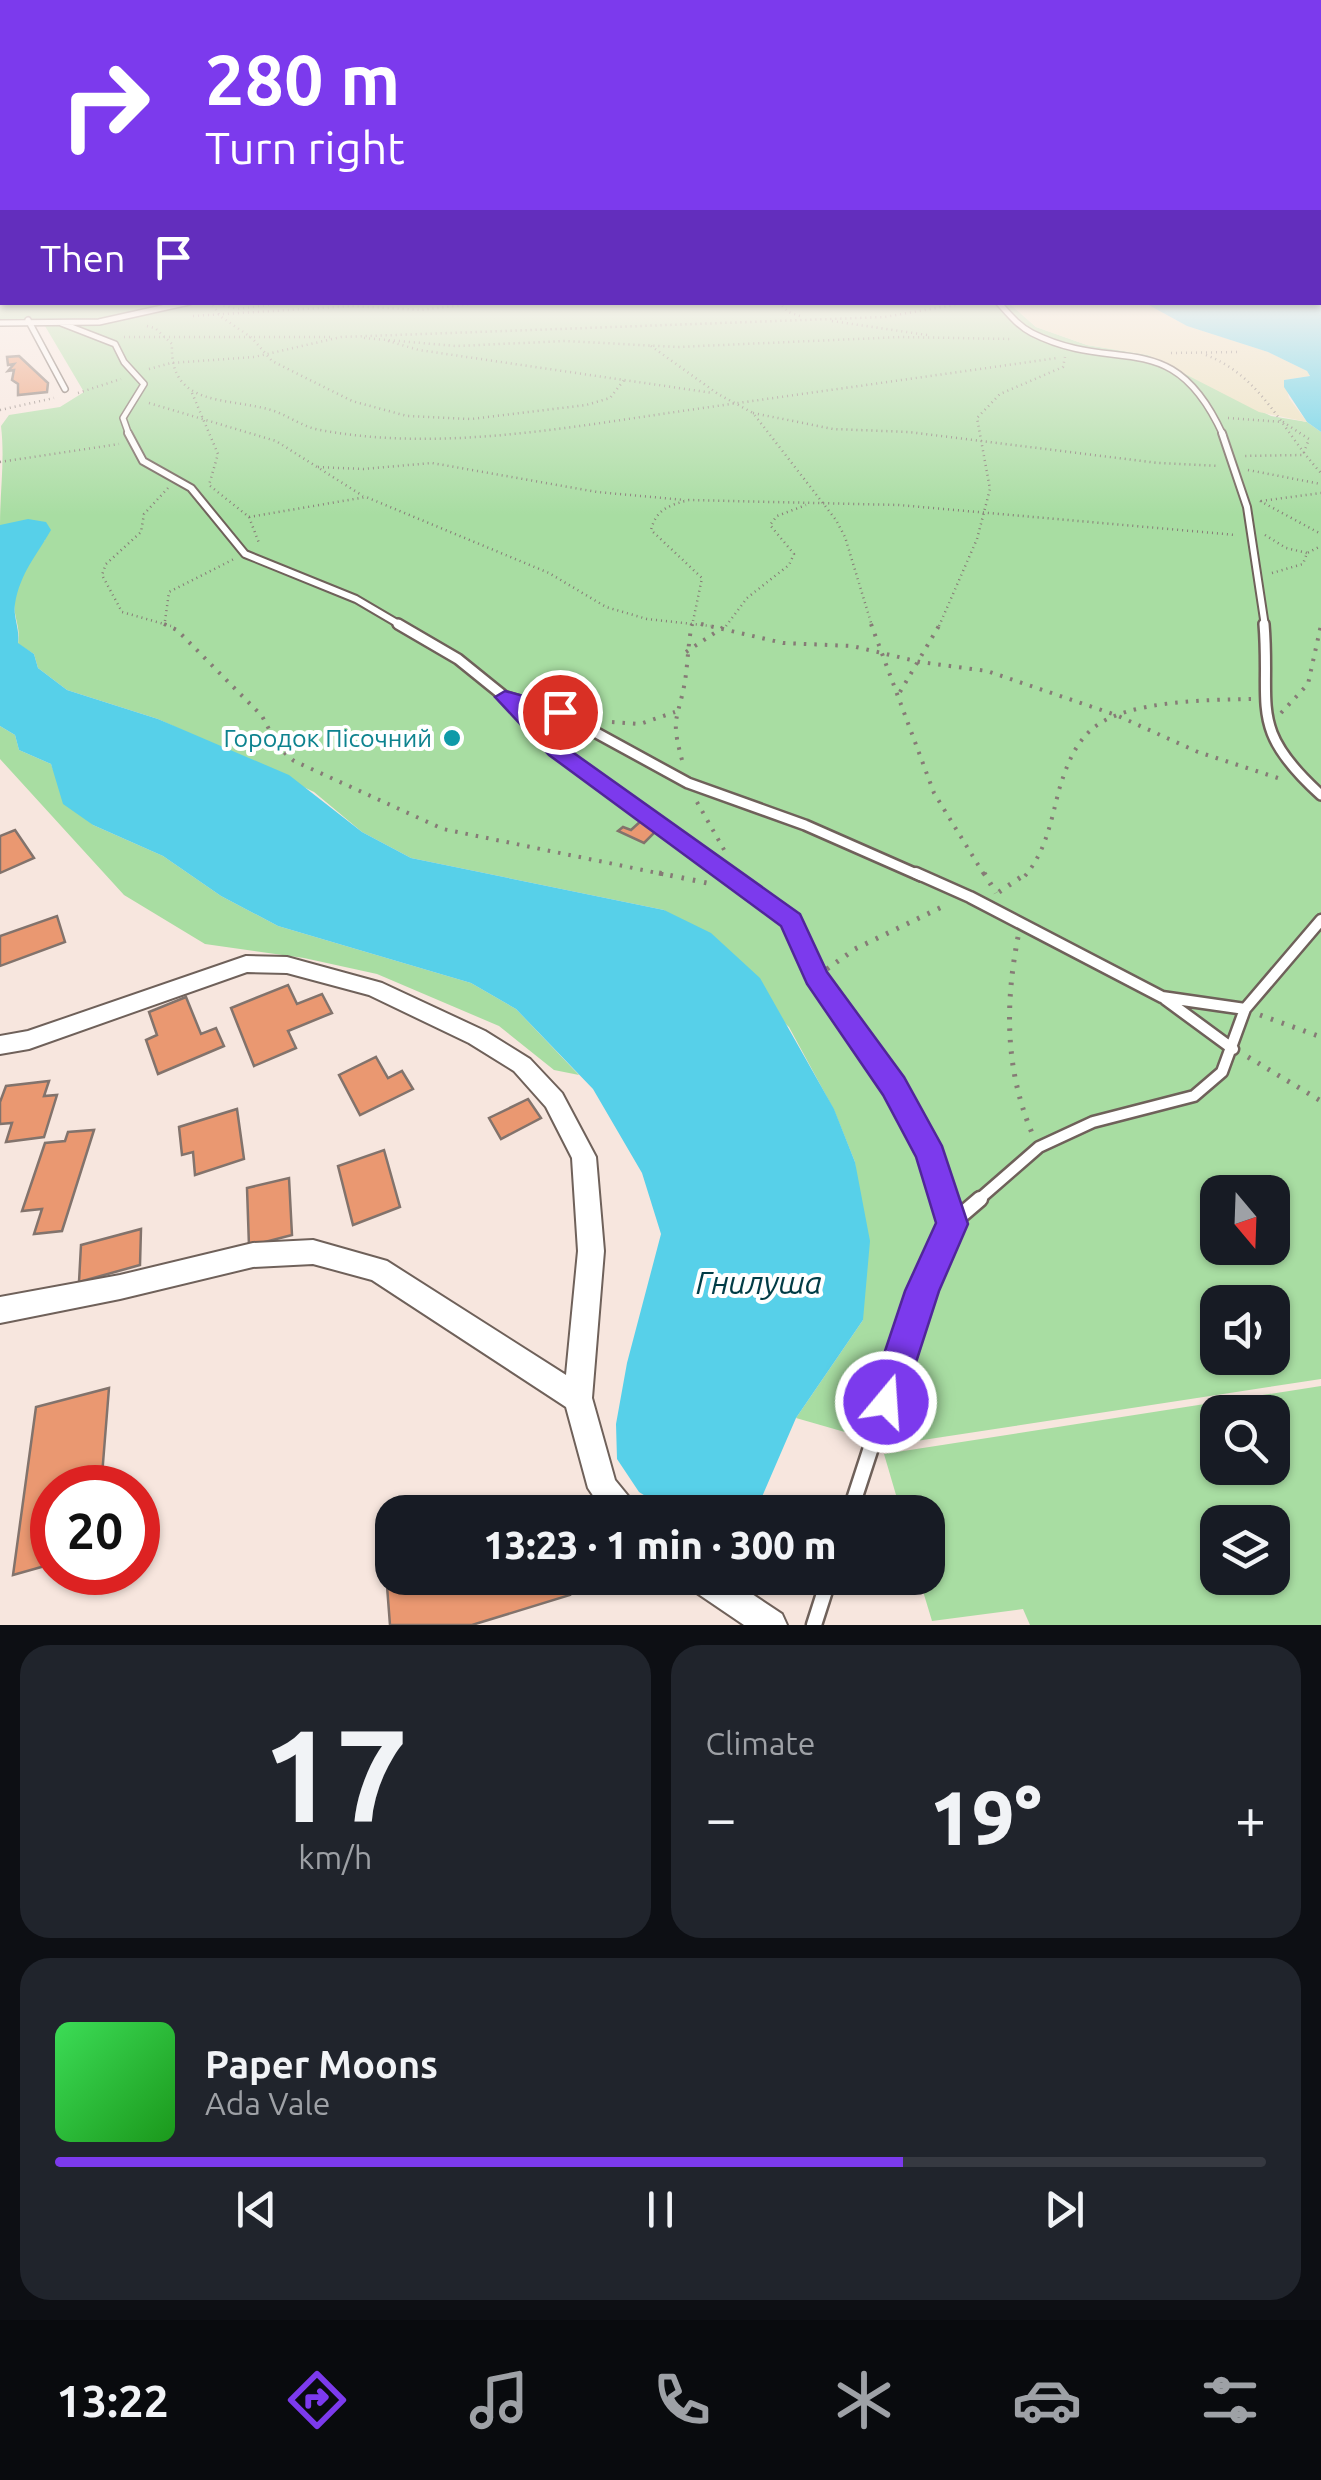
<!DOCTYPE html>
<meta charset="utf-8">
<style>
body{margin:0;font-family:Ubuntu,sans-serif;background:#20242c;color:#f1f3f6;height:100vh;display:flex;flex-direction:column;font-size:38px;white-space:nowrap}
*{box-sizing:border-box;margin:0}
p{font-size:32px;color:#9ea1a6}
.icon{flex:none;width:55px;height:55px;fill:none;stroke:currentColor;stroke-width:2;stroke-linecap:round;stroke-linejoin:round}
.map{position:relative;height:1625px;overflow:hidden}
.details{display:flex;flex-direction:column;gap:20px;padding:20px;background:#0d0f14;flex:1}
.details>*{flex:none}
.guide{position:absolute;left:0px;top:0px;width:1322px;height:305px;box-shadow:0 2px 8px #0004;background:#7c3aed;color:#fff;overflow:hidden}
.needle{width:65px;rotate:161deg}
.controls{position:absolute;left:1200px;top:1175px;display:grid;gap:20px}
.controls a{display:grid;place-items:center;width:90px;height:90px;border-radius:20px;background:#171b24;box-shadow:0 2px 8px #0004;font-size:50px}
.speed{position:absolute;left:30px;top:1465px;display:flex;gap:20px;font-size:50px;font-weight:700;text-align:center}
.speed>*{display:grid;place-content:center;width:130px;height:130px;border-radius:50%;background:#171b24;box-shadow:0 2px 8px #0004;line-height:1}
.speed .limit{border:15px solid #d22;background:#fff;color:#111}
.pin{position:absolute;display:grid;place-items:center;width:85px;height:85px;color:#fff;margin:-42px;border:5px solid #fff;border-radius:50%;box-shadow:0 2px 10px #0007}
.me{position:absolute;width:110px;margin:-55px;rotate:18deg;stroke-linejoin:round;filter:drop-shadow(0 0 8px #0008)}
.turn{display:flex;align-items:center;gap:35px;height:210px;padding:0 40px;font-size:45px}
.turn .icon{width:130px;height:130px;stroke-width:2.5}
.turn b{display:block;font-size:70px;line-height:85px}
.then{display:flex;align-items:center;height:95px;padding:0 40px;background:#0003;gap:20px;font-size:38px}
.big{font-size:75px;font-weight:800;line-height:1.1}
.details .card{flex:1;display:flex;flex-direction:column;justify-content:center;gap:15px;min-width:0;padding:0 35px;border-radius:30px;background:#20242c}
.details .dial{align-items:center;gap:0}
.dial b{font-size:130px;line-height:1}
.song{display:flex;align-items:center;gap:30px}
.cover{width:120px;height:120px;border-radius:15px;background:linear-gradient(135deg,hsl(130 70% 55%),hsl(120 70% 35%))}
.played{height:10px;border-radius:5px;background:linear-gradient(90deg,#7c3aed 70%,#363941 70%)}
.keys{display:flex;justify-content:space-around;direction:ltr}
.heat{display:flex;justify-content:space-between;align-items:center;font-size:55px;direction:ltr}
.details .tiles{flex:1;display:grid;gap:20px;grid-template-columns:1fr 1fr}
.card:last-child{grid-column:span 2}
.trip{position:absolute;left:375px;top:1495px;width:570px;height:100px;border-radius:30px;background:#171b24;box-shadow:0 2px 8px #0004;font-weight:800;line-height:100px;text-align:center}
.tabs{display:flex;height:160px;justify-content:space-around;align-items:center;background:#090b0e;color:#9ea1a6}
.tabs .icon{width:70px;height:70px}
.tabs .current{color:#7c3aed}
.tabs b{font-size:45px;color:#f1f3f6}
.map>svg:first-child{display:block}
.green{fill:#a8dda2;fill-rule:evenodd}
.sand{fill:#eae0bb}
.water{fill:#57d0e9}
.building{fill:#ea9871;stroke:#82736c;stroke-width:2.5}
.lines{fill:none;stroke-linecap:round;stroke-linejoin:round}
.service-far4-casing{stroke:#6f615a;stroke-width:8}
.service-far3-casing{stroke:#6f615a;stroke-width:10}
.service-far2-casing{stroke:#6f615a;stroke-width:14}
.service-far1-casing{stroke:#6f615a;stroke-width:15}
.service-casing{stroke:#6f615a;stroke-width:19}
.minor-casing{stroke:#6f615a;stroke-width:4}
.path-far2{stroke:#867b76;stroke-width:2.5;stroke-dasharray:1 4;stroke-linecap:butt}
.path-far1{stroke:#867b76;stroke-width:4;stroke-dasharray:2.5 8;stroke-linecap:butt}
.path{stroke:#867b76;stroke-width:5;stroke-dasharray:2.5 9;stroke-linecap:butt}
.service-far4{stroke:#fff;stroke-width:5}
.service-far3{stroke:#fff;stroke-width:6}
.service-far2{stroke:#fff;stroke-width:9}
.service-far1{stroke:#fff;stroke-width:10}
.service{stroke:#fff;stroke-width:14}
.minor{fill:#fff;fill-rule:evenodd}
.route{fill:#7c3aed;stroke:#51269a;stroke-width:2.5}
.culture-dot{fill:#0f9aa8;stroke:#fff;stroke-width:4}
.labels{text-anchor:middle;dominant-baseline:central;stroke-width:8;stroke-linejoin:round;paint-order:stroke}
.culture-label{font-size:25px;fill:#0d838f;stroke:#fff;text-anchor:end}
.near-water-label{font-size:32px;font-style:italic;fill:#013c46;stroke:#fff}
</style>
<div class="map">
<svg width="1321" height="1625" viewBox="0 0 1321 1625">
<rect width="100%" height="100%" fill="#f7e6de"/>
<path class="green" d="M0 288 2 302 1009 303 1036 327 1087 345 1148 355 1271 416 1307 422 1321 432V1379L890 1445 796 1418 863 1320 855 1162 834 1110 789 1027 664 910 411 858 362 832 314 792 245 759 158 719 67 690 38 668 34 654 18 644C20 630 17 625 15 613 11 590 30 555 45 540L0 525C0 490 5 460 1 426L9 415 60 407 84 392 45 326 0 325ZM1218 1192H1272V1248H1218ZM1218 1302H1272V1358H1218Z
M0 726 15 735 19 750 51 764 58 782 93 825 163 856 221 896 278 926 471 983 516 1009 579 1075 554 1070 499 1026 377 974 304 958 205 944 124 895 0 759Z
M1321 1386V1625H1030L1023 1609 932 1621 919 1578H928V1512H901L884 1454ZM1272 1412V1468H1218V1412ZM1272 1522V1578H1218V1522Z"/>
<path class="sand" d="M1009 303H1145L1187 326 1268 352 1307 371 1310 376 1284 380 1289 398 1307 422 1259 412 1148 355 1087 345 1036 327Z"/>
<path class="water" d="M1321 288V432L1307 422 1284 387V380L1310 376 1307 371 1268 352 1187 326 1145 303 1320 302Z
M28 519 46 522 51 530C37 555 20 573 15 604 13 618 20 628 18 643L34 654 38 668 67 690 158 719 289 775 362 832 411 858 664 910 711 933 760 978 834 1109 855 1162 870 1241 863 1320 796 1418 758 1506 739 1512H671L639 1492 617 1459 616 1424 627 1363 661 1234 642 1173 593 1089 516 1009 471 983 278 926 221 896 163 856 93 825 63 804 51 764 19 750 15 735 0 726V525Z"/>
<path class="building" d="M19 356 48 383 47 392 18 395V384L12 380 14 370 8 371 14 364 8 365 7 357Z
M642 820 660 827 644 843 618 831 623 827 631 830Z
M15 830 34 858 0 873V836Z
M57 916 65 942 0 966V936Z
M288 985 297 1004 322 994 332 1013 288 1031 296 1048 254 1066 231 1008Z
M186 997 201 1034 216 1028 224 1046 158 1074 146 1040 157 1035 149 1012Z
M376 1057 388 1078 402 1071 413 1089 360 1115 339 1075Z
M49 1081 44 1096 57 1095 44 1137 6 1142 12 1123 0 1124V1102L6 1086Z
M528 1099 541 1118 501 1139 489 1118Z
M237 1109 244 1159 195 1175 193 1152 182 1155 179 1127Z
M94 1130 62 1231 34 1234 42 1209 22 1211 45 1143 65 1141 68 1132Z
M384 1150 400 1207 353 1225 338 1166Z
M289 1178 292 1235 249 1246 247 1188Z
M141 1229 140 1265 79 1282 81 1245Z
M109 1388 101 1488H52V1564L13 1575 36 1407Z
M415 1578H567L570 1595 472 1625H390L387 1586Z"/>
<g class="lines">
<defs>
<path id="service-far4" d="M998 302C1008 313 1018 326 1032 333 1117 376 1172 323 1223 435
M28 320 65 389
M0 323 99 322 189 302
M61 323 115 344 124 362 144 384 123 418 129 435"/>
<path id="service-far3" d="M128 433 143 461 191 488 245 554 356 599 402 626
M1222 433 1247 507 1265 626"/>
<path id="service-far2" d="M398 624 458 659 505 697 557 750 730 876
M1264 624C1271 708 1247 728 1321 795
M506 697 560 713 688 783 805 825 921 876"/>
<path id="service-far1" d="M727 873 791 920 816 977 894 1086 931 1155 945 1201
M916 873 970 897 1162 997 1245 1009
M1165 999 1233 1049
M977 1201 1039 1147 1093 1122 1194 1096 1222 1072 1245 1009 1321 920"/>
<path id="service" d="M945 1199 952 1223
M850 1512 922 1291 952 1223 980 1199
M814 1625 829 1578"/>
<path id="minor" d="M246 956 287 957 382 983 485 1031 530 1059 562 1093 596 1157 604 1251 592 1398 615 1480 633 1502 638 1512H604L588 1488 566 1407 372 1280 313 1264 253 1267 120 1299 0 1323V1297L120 1275 253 1243 313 1240 387 1261 566 1375 578 1251 572 1158 546 1107 514 1071 469 1043 369 995 287 973 247 972 29 1049 0 1054V1036L28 1031Z
M687 1578H728L782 1614 787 1625H744L691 1589Z"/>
</defs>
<use href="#service-far4" class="service-far4-casing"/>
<use href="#service-far3" class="service-far3-casing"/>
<use href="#service-far2" class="service-far2-casing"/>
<use href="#service-far1" class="service-far1-casing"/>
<use href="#service" class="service-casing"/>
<use href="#minor" class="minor-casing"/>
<path class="path-far2" d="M209 302 238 309 289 302
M779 302 788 312 803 317
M213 305 220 316 252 338 272 361 352 401 407 416 471 419 586 405 610 398 624 380
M193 316 352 306 421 310 487 302
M832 321 927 335
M147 326 155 328 172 344C169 408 228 397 271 410 288 415 302 427 320 430 438 452 564 428 682 411 807 393 932 376 1057 358
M124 337H330
M364 338 456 346 566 341 677 347 901 337 1013 339
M388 341 419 350 713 393
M651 346 718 394 753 413 836 520 845 537 872 626
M1171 353 1239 352
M1206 355C1263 377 1282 431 1321 473
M149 369 171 363 254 357 341 337 885 317 971 302
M78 393 121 379
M192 393 218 454 209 485 249 517 259 543
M149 403 276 441 363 496
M0 410 54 398
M753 413 833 429 909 432 1158 463 1219 466
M1228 418 1283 422 1309 439 1303 455 1242 456
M0 462 119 444
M318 467 363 469 432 463 597 492 685 500
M1248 470 1321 484
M168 488 144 514 141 532 106 564 102 575 122 612 171 626
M1260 501 1321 534
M1261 501 1321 493
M249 517 366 497 549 573 606 607 647 619 711 626
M1265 535 1286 548 1307 553
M1272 573 1303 564 1307 553 1321 546
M165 621 169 592 234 559
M692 626 702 578 651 530C656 509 670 505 689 500L899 505 1236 535
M726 626 747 598 789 565 794 554 770 525 777 516 806 505
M939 626 977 539 990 489 977 418 1000 394 1063 367 1065 357"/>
<path class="path-far1" d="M164 624 177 630 262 716 279 748 294 761 443 829 672 876
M701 624 783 643 852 646 920 662 987 671 1116 715 1198 752 1281 779
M871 624 934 793 985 876
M686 652 728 624
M900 692 940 624
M1281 713 1308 684 1321 625
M612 722 640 724 675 712
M682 760C670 716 678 721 685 681 688 662 688 643 692 624
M697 802 727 855
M1025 876C1046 851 1051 821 1059 790 1066 767 1074 745 1092 729 1126 700 1208 700 1251 699"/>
<path class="path" d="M659 873 712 884
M984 873 996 893
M999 892 1027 873
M1018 937C1005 1004 1005 1069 1032 1133
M827 969 855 949 946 905
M1260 1015 1321 1037
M1248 1057 1321 1101"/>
<use href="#service-far4" class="service-far4"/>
<use href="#service-far3" class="service-far3"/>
<use href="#service-far2" class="service-far2"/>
<use href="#service-far1" class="service-far1"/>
<use href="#service" class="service"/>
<use href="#minor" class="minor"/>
</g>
<linearGradient id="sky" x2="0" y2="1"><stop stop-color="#6ebfe8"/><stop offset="0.56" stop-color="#fbf4f0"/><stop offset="1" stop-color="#fbf4f0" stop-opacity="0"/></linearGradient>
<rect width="1321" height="515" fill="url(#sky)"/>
<path class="route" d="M505 691 567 708V717L560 719 529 710 564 746 800 914 827 972 904 1077 942 1146 968 1224 939 1291 899 1415 886 1420 873 1415 868 1402 905 1291 936 1223 916 1157 883 1095 807 984 781 926 549 755 495 697Z"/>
<circle class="culture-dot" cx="452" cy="738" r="10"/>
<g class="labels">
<g class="culture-label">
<text x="432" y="738">Городок Пісочний</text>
</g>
<g class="near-water-label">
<text x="759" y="1282">Гнилуша</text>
</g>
</g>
</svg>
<div class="controls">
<a><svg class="needle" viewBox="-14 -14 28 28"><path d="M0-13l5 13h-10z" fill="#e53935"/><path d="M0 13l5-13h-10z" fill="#9ea1a6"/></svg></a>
<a><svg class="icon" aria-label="sound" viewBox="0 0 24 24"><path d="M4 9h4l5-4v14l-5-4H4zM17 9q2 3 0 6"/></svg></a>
<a><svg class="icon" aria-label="search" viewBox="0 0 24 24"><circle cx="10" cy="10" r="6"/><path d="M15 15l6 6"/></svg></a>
<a><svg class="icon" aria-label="layers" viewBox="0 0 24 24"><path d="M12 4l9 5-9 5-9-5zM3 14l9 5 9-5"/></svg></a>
</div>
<div class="speed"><div class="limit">20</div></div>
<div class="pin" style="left:560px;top:712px;background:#d93025"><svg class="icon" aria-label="arrive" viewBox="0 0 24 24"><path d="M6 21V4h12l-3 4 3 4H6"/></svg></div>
<svg class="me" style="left:886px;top:1402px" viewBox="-20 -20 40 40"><circle r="17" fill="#7c3aed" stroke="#fff" stroke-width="3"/><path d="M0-11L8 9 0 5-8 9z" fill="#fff"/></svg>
<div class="trip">13:23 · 1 min · 300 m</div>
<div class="guide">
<div class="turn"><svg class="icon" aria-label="right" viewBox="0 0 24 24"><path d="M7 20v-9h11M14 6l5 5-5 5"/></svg><div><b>280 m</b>Turn right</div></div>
<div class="then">Then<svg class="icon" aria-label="arrive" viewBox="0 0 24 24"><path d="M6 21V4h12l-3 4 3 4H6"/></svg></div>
</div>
</div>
<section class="details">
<div class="tiles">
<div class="card dial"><b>17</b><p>km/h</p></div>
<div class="card"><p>Climate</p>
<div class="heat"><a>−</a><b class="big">19°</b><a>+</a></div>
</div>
<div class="card">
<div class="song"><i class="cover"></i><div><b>Paper Moons</b><p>Ada Vale</p></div></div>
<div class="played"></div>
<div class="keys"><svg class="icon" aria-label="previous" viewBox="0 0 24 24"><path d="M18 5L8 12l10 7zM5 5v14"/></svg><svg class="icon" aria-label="pause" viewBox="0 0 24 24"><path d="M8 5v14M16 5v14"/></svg><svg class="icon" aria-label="next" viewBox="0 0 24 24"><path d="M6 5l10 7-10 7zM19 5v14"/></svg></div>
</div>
</div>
</section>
<nav class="tabs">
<b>13:22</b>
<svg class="icon current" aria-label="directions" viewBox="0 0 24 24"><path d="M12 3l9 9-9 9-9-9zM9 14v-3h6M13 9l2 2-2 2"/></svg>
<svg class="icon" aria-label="music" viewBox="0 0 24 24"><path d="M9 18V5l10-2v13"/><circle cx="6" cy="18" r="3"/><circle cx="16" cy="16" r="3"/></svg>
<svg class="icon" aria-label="phone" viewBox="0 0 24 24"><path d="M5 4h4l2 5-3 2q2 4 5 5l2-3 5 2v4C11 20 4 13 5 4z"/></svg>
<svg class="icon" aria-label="climate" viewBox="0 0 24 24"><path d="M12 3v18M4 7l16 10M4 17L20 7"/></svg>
<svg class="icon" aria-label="car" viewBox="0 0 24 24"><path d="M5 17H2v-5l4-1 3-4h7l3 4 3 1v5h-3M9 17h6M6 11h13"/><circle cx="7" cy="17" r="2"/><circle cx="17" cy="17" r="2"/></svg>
<svg class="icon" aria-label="filters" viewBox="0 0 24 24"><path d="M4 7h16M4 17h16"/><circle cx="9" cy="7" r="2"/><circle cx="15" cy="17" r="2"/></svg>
</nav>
